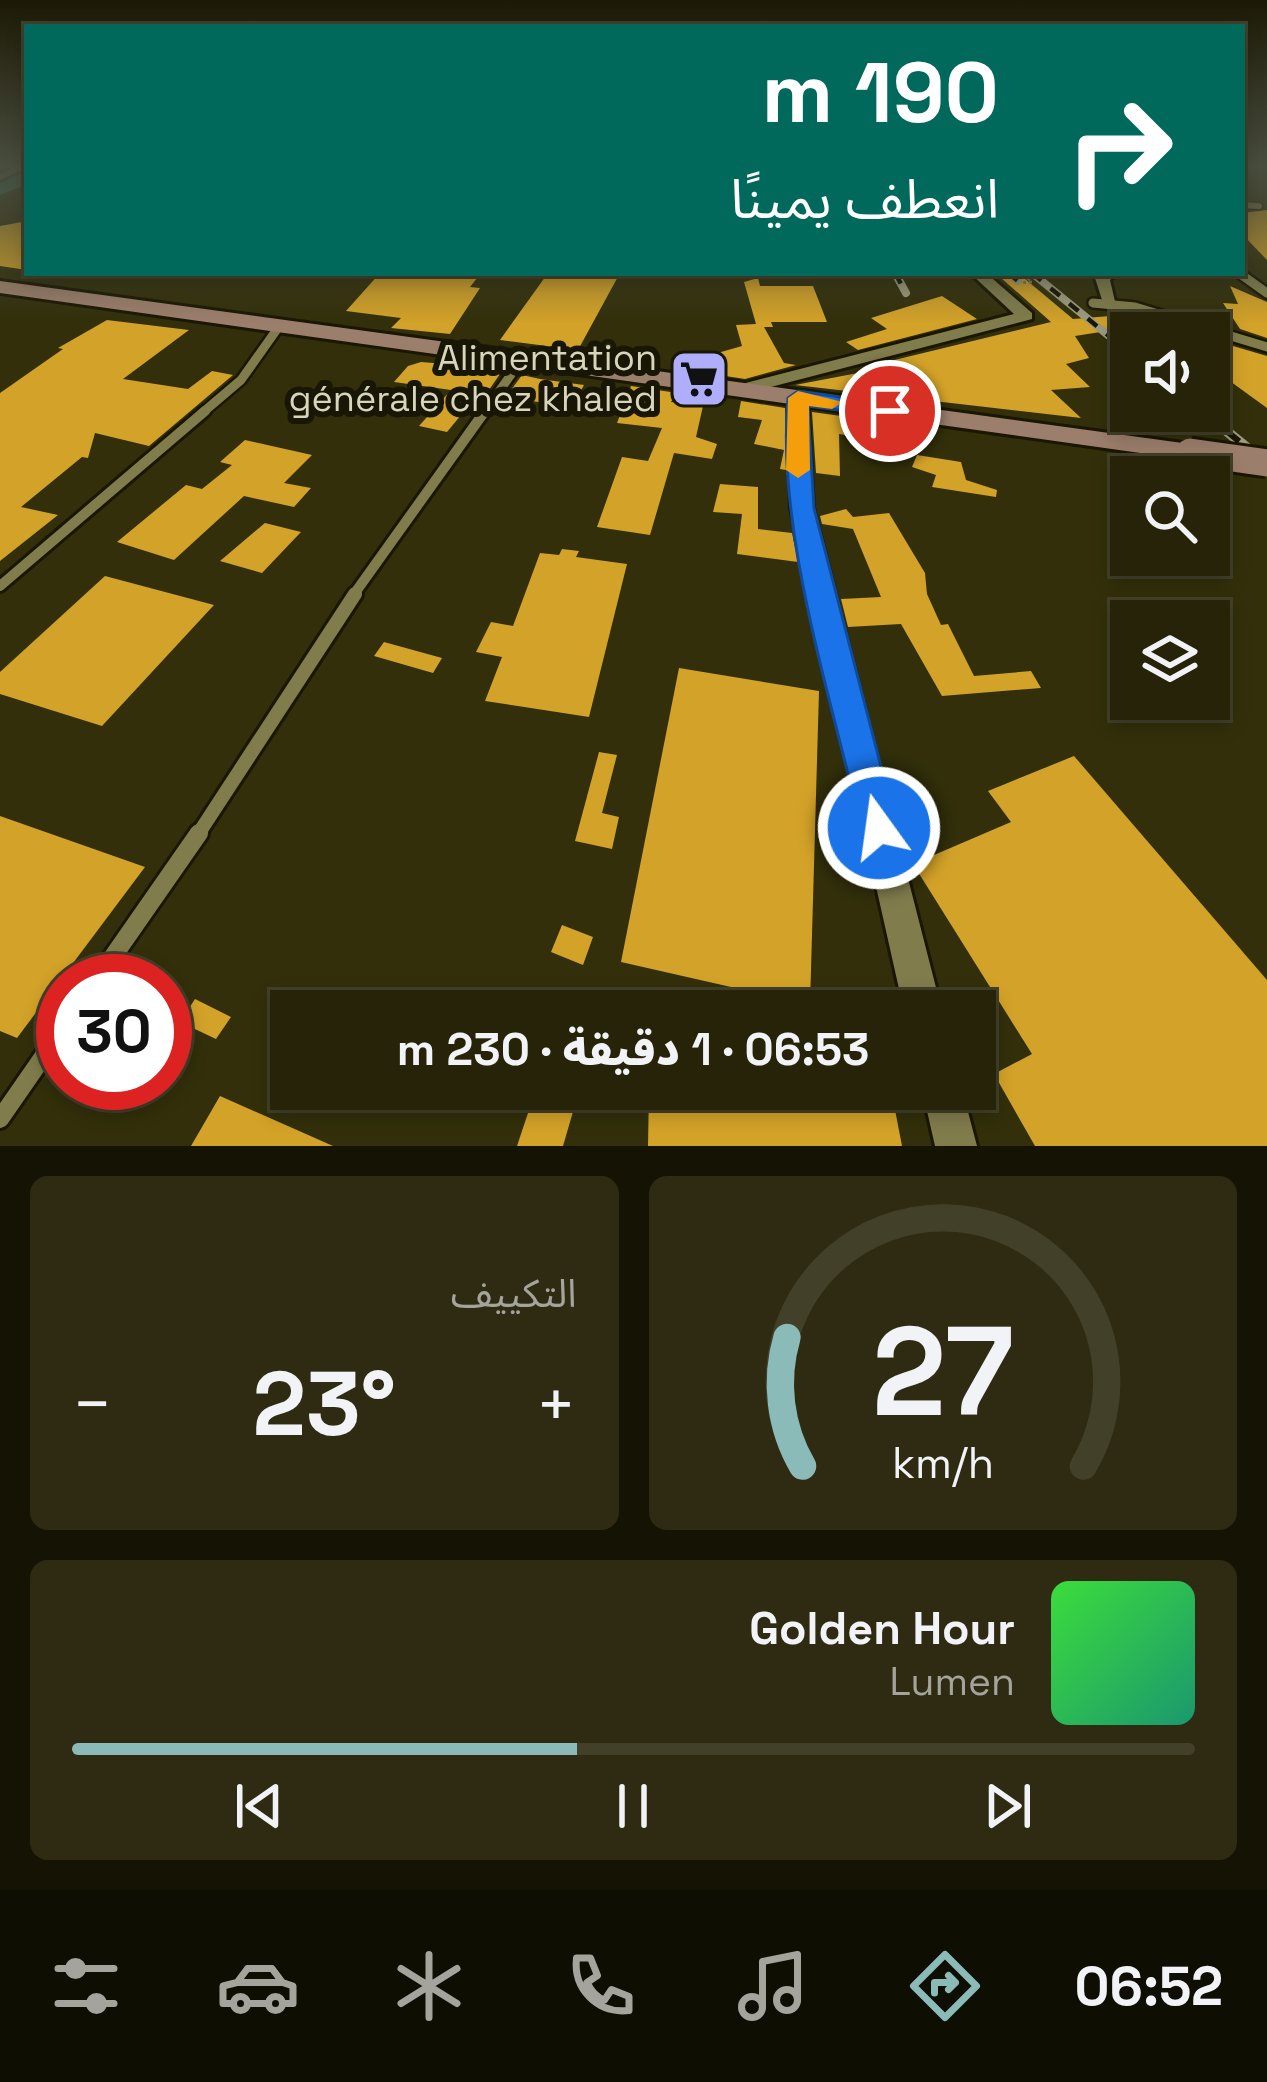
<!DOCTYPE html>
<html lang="ar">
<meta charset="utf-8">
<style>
body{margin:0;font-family:"Space Grotesk","Noto Sans Arabic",sans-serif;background:#2e2b12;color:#f1f3f6;direction:rtl;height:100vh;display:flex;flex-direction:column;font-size:45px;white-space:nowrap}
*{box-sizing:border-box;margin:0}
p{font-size:39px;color:#a4a49c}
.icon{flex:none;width:66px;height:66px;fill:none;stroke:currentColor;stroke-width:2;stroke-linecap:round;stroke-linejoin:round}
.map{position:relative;height:1146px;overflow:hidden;direction:ltr}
.side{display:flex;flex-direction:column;gap:30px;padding:30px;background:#151304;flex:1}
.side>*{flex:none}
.top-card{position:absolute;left:24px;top:24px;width:1221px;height:252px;border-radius:0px;box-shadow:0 6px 18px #0003,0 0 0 3px #424029;direction:rtl;background:#00695c;color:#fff;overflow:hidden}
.fabs{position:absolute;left:1110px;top:312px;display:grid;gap:24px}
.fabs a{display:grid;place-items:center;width:120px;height:120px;border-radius:0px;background:#262308;box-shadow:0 6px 18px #0003,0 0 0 3px #424029;font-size:60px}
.speed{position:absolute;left:36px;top:954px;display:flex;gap:24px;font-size:60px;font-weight:700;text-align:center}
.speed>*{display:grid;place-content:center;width:156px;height:156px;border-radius:50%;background:#262308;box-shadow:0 6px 18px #0003,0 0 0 3px #424029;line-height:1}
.speed .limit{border:18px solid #d22;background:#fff;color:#111}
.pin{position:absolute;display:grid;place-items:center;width:102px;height:102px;color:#fff;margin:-51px;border:6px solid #fff;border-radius:50%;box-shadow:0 3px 12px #0007}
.me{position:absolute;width:132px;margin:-66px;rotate:346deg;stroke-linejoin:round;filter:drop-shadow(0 0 9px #0008)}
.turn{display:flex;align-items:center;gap:42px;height:252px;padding:0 48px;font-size:54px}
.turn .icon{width:156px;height:156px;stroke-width:2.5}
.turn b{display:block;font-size:84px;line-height:102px}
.big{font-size:90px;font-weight:800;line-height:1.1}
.side .tile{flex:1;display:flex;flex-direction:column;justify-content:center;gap:18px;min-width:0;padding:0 42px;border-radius:18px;background:#2e2b12}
.side .dial{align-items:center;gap:0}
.dial svg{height:312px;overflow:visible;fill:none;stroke:#424029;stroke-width:7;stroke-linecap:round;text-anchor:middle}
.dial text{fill:#f1f3f6;stroke:none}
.song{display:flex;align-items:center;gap:36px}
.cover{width:144px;height:144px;border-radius:18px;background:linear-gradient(135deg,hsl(120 70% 55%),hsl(160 70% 35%))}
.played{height:12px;border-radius:6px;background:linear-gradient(90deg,#8bbbb9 45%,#424029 45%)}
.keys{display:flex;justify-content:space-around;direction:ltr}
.heat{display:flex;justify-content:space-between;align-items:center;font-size:66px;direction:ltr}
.side .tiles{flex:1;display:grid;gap:30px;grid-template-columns:1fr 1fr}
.tile:last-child{grid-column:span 2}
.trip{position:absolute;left:270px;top:990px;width:726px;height:120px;border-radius:0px;background:#262308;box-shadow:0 6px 18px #0003,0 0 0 3px #424029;font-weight:800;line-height:120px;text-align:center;direction:rtl}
.tab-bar{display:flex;height:192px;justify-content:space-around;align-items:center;background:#0f0e03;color:#a4a49c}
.tab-bar .icon{width:84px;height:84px}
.tab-bar .active{color:#8bbbb9}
.tab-bar b{font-size:54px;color:#f1f3f6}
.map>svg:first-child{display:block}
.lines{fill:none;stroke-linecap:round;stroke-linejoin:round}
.river{fill:#2e7458;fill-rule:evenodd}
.building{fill:#d3a228}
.lane-far4-casing{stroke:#191601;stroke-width:9}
.lane-far3-casing{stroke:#191601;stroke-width:14}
.lane-far2-casing{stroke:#191601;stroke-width:16}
.lane-far1-casing{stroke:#191601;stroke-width:20}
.lane-casing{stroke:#191601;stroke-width:24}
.street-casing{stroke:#191601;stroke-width:6}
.secondary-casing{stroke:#191601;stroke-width:6}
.path{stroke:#7f7d5d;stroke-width:3;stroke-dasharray:3 3;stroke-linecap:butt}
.lane-far4{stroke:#807c4c;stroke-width:6}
.lane-far3{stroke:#807c4c;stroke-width:9}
.lane-far2{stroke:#807c4c;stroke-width:10}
.lane-far1{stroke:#807c4c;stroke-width:14}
.lane{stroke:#807c4c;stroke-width:18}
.street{fill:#807c4c;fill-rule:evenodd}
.secondary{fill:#9c7e6c;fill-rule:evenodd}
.rail-far1-casing{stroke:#9e9c7e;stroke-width:8}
.rail-casing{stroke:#9e9c7e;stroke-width:10}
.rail-far1{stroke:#181604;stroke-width:4.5;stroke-dasharray:12;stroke-linecap:butt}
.rail{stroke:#181604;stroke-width:6;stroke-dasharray:16;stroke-linecap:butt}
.secondary-bridge-casing{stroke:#191601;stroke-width:33;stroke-linecap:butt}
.secondary-bridge{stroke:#9c7e6c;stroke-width:27}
.route{fill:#1a73e8;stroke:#114b97;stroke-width:3}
.slow{fill:#f59e0b}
.labels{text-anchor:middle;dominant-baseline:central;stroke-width:12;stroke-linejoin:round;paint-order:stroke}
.far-poi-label{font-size:36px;fill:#d7d5bc;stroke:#181604;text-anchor:end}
</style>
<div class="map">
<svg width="1267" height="1146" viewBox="0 0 1267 1146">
<rect width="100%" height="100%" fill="#322f0a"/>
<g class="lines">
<path class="river" d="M27 172V184L0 195V183Z"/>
</g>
<path class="building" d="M1267 210V260L1242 234V213Z
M27 221V270L0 266V226Z
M380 273H481L470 287 480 288 450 334 391 328 401 318 346 311Z
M548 273H620L578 350 500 340Z
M1004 273H1018L1073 319 1122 315 1139 326 1075 336 1089 358 1066 364 1090 387 1051 390 1081 418 795 385 884 368 878 364 1051 322 1000 277Z
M758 278 760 286H813L827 322H771L773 327H764L784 363 796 365 745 379 719 375 714 354 742 346 736 325 756 324 744 282Z
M1230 286 1267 302V338L1240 329 1223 303 1238 304Z
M942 296 977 319 858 350 846 342 887 329 871 318Z
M107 320 189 330 123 379 188 389 212 371 233 375 149 446 95 433 88 458 82 457 21 507 58 515 0 561V393L63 349 58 348Z
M1209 339 1267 356V408L1227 379 1209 381V364L1223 363 1209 352Z
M421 362 471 366 502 371 480 403H471L447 432 419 426 451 390 394 382 408 366Z
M522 375 540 379 584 385 572 407 525 400 517 412 498 408Z
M631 386 677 393 671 402 703 406 696 437 717 444 712 459 674 453 650 535 597 527 622 457 648 461 662 428 617 423Z
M741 401 785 408 786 470 780 469 784 450 754 444 762 420 738 417Z
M812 412 877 421V440L839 434 840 476 816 473Z
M245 440 312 455 284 483 311 488 294 507 244 496 174 560 117 542 186 485 202 489 232 465 220 462Z
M917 455 961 462 966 480 997 490 996 497 932 487 936 475 912 467Z
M720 484 758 487V529L792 533 798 562 737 554 742 514 713 512Z
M846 509 853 517 889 513 925 573 927 594 941 625 948 624 974 676 1031 671 1041 688 942 696 901 624 848 627 841 599 881 597 853 529 822 524 820 516Z
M265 523 301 532 262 573 220 561Z
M562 549 579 551 576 557 627 564 589 717 485 701 502 657 476 652 491 622 513 626 540 553 559 555Z
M105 576 214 605 102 726 0 694V672Z
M384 642 442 658 433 673 374 656Z
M679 668 819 691 810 1005 621 962Z
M599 752 617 755 602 813 619 817 612 849 575 841Z
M1074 756 1267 980V1146H1035L994 1074 1032 1054 913 864 1011 822 988 791Z
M0 816 145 867 17 1038 0 1031Z
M562 925 593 937 583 965 551 952Z
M195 999 231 1017 216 1039 180 1022Z
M536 1089H613L624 1093 619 1112 577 1098 563 1146H517Z
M649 1089H891L902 1146H648Z
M220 1096 333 1146H191Z"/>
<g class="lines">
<defs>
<path id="lane-far4" d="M0 177 26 164
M1242 205 1259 206"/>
<path id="lane-far3" d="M1239 273 1267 293
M1093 303 1135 307 1267 347
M201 414 241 380 280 325
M483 414 522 359"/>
<path id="lane-far2" d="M0 586 205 411
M352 597 485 411"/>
<path id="lane-far1" d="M197 836 355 594"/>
<path id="lane" d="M96 981 199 833
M0 1119 63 1028"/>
<path id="street" d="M970 273H986L1032 313V319L740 395 731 390 734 386 1014 314Z
M1101 273H1119L1110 280 1116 306 1103 303 1095 278Z
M798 392 807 398 813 508 942 1011H904L791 508 789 398Z
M922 1089H962L977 1146H935Z"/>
<path id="secondary" d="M0 281 1190 444 1203 452 1190 460 0 293Z"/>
</defs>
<use href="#lane-far4" class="lane-far4-casing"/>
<use href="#lane-far3" class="lane-far3-casing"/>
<use href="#lane-far2" class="lane-far2-casing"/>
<use href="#lane-far1" class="lane-far1-casing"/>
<use href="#lane" class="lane-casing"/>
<use href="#street" class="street-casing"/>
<use href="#secondary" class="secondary-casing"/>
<path class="path" d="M1017 283 1032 282 1022 273"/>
<use href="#lane-far4" class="lane-far4"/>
<use href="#lane-far3" class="lane-far3"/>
<use href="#lane-far2" class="lane-far2"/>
<use href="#lane-far1" class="lane-far1"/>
<use href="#lane" class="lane"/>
<use href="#street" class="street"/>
<use href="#secondary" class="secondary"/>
<defs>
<path id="rail-far1" d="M895 273 906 293
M1008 273 1018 281
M1032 273 1131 354"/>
<path id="rail" d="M1202 411 1267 464"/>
</defs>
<use href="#rail-far1" class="rail-far1-casing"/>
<use href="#rail" class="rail-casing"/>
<use href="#rail-far1" class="rail-far1"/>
<use href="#rail" class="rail"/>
<defs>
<path id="secondary-bridge" d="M1190 452 1267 463"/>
</defs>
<use href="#secondary-bridge" class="secondary-bridge-casing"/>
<use href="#secondary-bridge" class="secondary-bridge"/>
</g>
<linearGradient id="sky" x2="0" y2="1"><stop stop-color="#1c1a06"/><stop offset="0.51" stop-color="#494d3e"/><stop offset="1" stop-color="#494d3e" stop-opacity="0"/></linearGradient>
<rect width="1267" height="324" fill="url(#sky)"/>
<path class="route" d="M798 391 890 404 901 411 890 417 808 406 814 508 897 828 892 841 879 846 866 841 861 828C831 695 776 533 788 398Z"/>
<path class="slow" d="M798 391 843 402 832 409 809 406 810 470 798 478 786 470 788 398Z"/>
<defs>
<symbol id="supermarket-square" viewBox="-11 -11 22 22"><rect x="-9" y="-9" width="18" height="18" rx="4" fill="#afaefa" stroke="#181604"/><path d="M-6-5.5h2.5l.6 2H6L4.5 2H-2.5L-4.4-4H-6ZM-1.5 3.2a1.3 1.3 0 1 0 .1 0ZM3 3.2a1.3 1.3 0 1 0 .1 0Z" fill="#111"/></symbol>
</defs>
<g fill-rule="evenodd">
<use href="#supermarket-square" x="666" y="346" width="66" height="66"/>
</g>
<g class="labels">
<g class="far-poi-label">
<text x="657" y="358">Alimentation<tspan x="657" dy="41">générale chez khaled</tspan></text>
</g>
</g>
</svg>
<div class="fabs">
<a><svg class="icon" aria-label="sound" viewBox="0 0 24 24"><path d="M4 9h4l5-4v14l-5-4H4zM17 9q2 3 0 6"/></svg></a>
<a><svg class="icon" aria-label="search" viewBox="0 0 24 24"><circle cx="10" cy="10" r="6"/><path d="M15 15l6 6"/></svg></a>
<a><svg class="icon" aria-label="layers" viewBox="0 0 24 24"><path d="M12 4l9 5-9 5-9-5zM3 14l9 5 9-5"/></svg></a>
</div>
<div class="speed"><div class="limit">30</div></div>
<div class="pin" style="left:890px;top:411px;background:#d93025"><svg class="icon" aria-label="arrive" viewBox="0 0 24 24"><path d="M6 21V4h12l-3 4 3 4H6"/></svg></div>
<svg class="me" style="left:879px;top:828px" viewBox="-20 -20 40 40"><circle r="17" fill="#1a73e8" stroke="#fff" stroke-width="3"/><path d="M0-11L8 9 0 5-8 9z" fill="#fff"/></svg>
<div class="trip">06:53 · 1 دقيقة · 230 m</div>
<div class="top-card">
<div class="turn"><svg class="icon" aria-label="right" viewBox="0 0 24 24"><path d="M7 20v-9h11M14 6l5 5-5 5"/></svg><div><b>190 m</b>انعطف يمينًا</div></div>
</div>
</div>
<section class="side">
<div class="tiles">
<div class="tile dial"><svg viewBox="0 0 100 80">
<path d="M14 69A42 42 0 1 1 86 69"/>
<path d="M14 69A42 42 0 0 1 10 36" stroke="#8bbbb9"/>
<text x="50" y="56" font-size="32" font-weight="700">27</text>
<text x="50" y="72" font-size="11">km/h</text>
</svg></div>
<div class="tile"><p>التكييف</p>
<div class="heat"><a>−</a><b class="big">23°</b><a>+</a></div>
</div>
<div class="tile">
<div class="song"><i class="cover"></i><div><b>Golden Hour</b><p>Lumen</p></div></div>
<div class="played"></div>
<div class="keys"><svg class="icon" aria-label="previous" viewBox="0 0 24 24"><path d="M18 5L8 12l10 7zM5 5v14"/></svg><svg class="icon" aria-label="pause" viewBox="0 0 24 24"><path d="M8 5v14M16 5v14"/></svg><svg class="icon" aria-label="next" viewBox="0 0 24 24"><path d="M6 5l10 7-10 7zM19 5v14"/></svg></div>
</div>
</div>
</section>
<nav class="tab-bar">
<b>06:52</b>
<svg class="icon active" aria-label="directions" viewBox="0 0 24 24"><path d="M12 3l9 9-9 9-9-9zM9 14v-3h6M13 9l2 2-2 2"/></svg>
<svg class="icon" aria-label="music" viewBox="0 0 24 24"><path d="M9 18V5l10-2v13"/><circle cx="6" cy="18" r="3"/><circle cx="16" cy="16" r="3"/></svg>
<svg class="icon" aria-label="phone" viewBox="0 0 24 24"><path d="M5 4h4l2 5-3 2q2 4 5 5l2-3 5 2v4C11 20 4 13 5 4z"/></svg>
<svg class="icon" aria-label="climate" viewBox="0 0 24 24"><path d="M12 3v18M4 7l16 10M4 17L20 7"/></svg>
<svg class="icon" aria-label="car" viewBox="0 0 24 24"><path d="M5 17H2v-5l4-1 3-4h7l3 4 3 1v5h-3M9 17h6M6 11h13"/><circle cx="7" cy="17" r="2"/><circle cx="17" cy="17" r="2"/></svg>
<svg class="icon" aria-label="filters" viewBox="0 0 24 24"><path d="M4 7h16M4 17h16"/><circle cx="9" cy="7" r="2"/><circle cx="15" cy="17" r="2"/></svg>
</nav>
